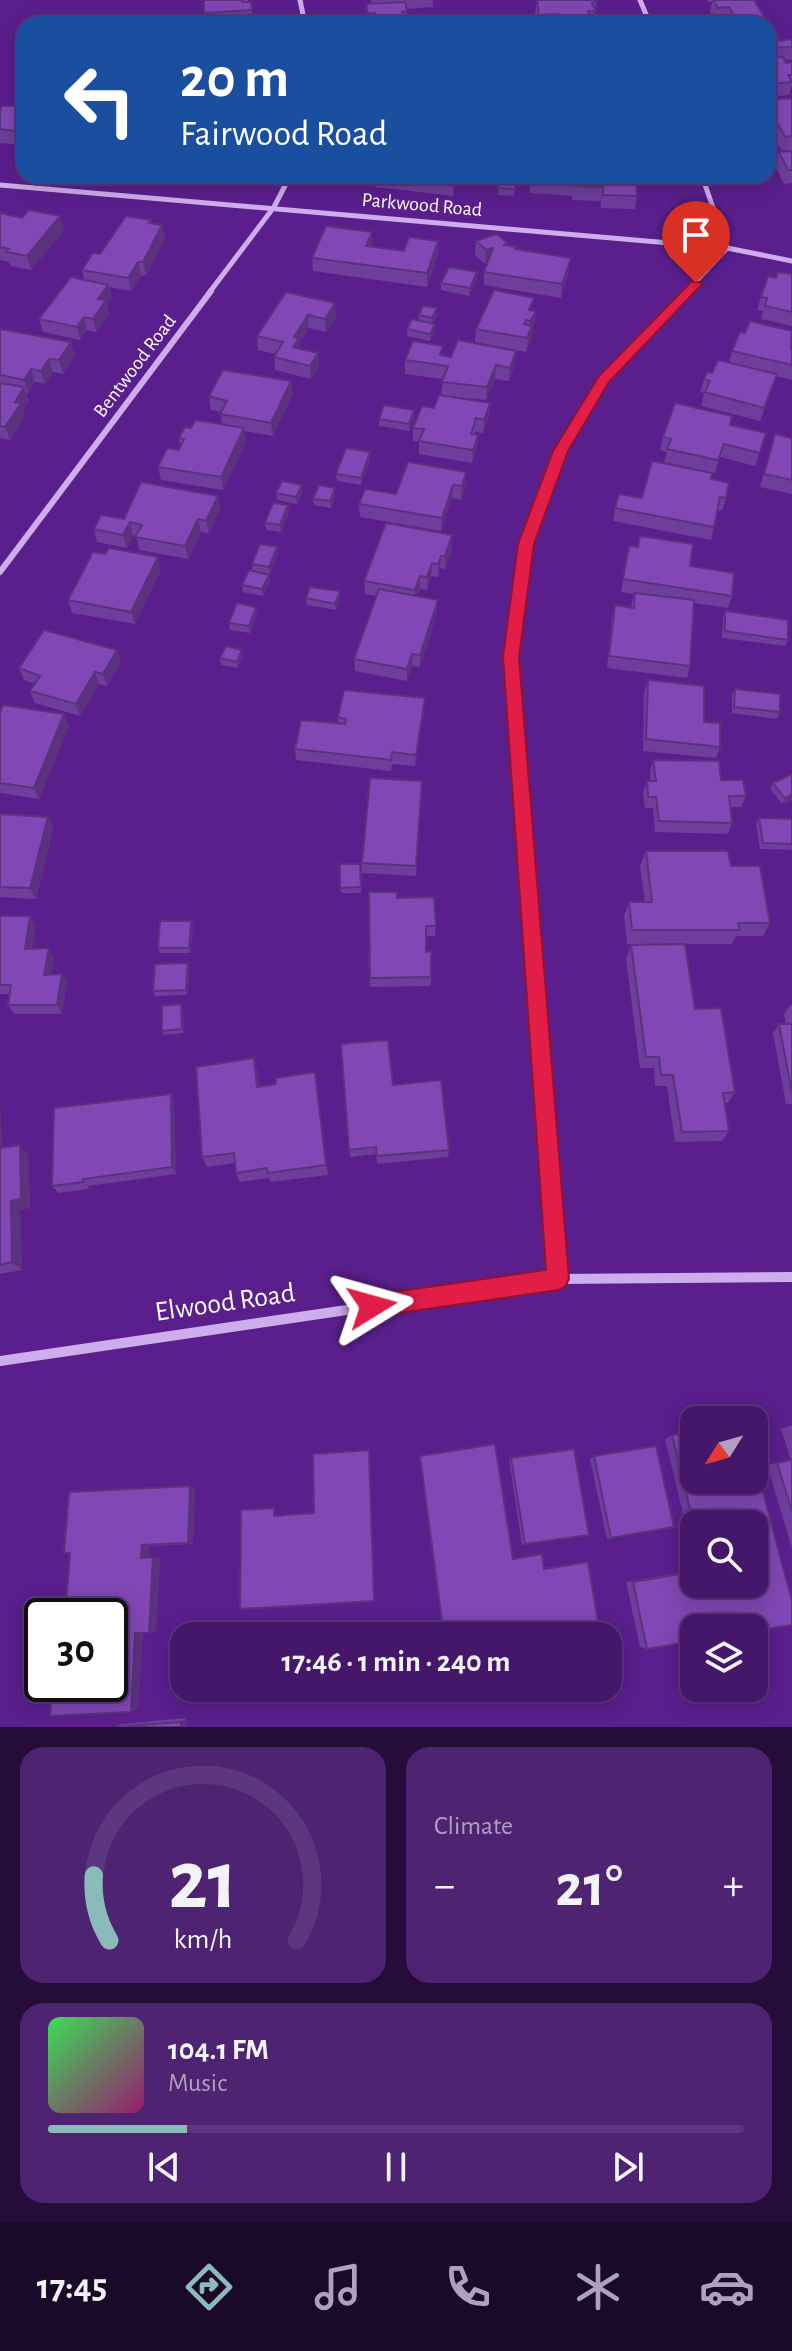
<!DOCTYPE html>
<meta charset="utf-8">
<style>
body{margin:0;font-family:"Alegreya Sans",sans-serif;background:#4e2472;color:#f1f3f6;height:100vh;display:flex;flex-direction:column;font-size:30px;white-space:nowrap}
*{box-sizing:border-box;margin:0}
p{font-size:26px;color:#af9fc1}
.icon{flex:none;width:44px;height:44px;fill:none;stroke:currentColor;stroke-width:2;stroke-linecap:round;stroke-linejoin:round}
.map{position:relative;height:1727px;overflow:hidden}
.drawer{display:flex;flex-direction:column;gap:20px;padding:20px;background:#250d3a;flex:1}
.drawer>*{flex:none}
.guide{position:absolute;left:16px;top:16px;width:760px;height:168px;border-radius:24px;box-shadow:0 4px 20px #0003,0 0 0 2px #5c367e;background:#1a4fa0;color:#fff;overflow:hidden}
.needle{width:52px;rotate:233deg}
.tools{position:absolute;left:680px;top:1406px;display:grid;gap:16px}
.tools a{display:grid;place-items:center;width:88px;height:88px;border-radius:16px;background:#44176a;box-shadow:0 4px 20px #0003,0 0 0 2px #5c367e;font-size:40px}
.speed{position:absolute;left:24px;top:1598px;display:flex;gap:16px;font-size:40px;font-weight:700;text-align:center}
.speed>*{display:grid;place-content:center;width:104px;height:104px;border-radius:50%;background:#44176a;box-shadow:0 4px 20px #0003,0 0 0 2px #5c367e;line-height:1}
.speed .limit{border:4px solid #111;border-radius:12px;background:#fff;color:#111}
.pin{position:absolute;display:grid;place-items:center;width:68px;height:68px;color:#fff;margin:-82px -34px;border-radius:50% 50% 50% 0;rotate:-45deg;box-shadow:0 0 8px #0007}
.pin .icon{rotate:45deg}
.me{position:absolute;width:88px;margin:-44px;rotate:82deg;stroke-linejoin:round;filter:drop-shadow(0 0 6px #0008)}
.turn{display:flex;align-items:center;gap:28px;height:168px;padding:0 32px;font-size:36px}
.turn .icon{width:104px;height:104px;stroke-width:2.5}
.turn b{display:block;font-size:56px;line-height:68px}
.big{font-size:60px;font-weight:700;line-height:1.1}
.drawer .widget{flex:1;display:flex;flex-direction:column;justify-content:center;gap:12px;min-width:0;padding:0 28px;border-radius:24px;background:#4e2472}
.drawer .dial{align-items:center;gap:0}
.dial svg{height:208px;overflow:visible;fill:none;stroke:#5c367e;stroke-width:7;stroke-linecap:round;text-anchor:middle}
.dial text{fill:#f1f3f6;stroke:none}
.song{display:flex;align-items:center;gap:24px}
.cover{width:96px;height:96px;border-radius:12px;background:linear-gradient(135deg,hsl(130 70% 55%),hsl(320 70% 35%))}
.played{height:8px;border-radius:4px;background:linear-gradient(90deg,#8bbbb9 20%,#5c367e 20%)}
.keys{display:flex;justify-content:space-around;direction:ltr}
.heat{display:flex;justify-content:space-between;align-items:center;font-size:44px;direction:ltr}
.drawer .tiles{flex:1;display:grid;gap:20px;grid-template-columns:1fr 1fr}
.widget:last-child{grid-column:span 2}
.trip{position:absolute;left:170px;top:1622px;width:452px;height:80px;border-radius:24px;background:#44176a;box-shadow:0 4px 20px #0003,0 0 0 2px #5c367e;font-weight:700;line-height:80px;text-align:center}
.tab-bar{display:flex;height:128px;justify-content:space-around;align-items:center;background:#1b092a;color:#af9fc1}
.tab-bar .icon{width:56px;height:56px}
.tab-bar .on{color:#8bbbb9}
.tab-bar b{font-size:36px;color:#f1f3f6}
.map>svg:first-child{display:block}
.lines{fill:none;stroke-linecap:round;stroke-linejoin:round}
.minor-far3{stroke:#ceadec;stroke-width:5}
.minor-far2{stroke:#ceadec;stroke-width:6}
.minor-far1{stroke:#ceadec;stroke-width:8}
.minor{stroke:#ceadec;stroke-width:10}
.wall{fill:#6f3d9b;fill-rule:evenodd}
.shaded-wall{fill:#5a327e}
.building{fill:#8147b4;stroke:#5a327e;stroke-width:2}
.route{fill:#e11d48;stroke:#92132f;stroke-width:2}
.labels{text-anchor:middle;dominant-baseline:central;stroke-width:8;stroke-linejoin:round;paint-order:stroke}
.far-street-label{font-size:20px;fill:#fff;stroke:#5a1f8d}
.near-street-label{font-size:28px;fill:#fff;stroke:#5a1f8d}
</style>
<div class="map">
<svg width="792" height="1727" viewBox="0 0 792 1727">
<rect width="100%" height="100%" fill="#5a1f8d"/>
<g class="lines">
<path class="minor-far3" d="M300 0 305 24
M640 0 650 24
M0 185 727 248 792 261
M209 293 274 207 290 176
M685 293 727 248 702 176"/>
<path class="minor-far2" d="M0 572 211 291
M512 664 526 544 561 451 604 380 687 291"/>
<path class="minor-far1" d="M511 662 547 1133"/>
<path class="minor" d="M547 1131 558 1279
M0 1361 558 1279 792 1277"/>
</g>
<path class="wall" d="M204 0H248V2H251L253 23 206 24Z
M371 0H433V7L407 9V24H367L366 4H372Z
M537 0H597L594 23 598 24H537L535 13Z
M707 0H754L767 21 766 24H728L726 21H715L710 12 712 2H708Z
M768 27 779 37 778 41 792 39V60H785L786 63 792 62V85L789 95 768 97Z
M792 98V150H781L768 126V100Z
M24 106V145L0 143V112Z
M792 151V183L784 184 775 165 779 152Z
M374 176H457L453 196 375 187Z
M500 176H525L524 178H516L514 196 498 195Z
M530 176H636L637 196 635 209 601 208V201L572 200V196L530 193Z
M0 213 64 230 31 270 10 266 9 262 0 260Z
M152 224 162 225 165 239 146 275 141 276 131 291 109 287 112 298 107 304 109 314 96 332 87 330 80 340 43 332 39 319 84 280 82 270 100 254Z
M476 241 507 243V245L569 271 561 298 484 285V272L488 263 485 264 475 255Z
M372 247 438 254 427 287 313 271 312 258Z
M792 274V326L761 319 763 311 757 310 761 297 776 278Z
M477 279 469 296 441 290V283Z
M286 292 336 317 326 332 309 328 299 343 300 349 319 366 311 379 275 370 274 357 276 354 258 350 257 336Z
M437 308V315L433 323 435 324V331L430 341 407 336V329L419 320V315Z
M533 311H536L534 325 532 330 531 340 526 352 475 342 476 329Z
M0 329 71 342 75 355 63 374 53 372 45 384 35 382 28 393H26L29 401 23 409 25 417 10 440 0 438Z
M792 349V380L777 376 760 421 701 406 704 393 700 392 704 379 729 362 732 351Z
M443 356 515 364 509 381 495 379 486 400 441 395 443 379 405 374V360Z
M293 394 273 436 244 431 246 442 223 490 161 480 158 467 179 450 181 447 179 438 191 428 222 425 221 412 211 410 209 396Z
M490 403 489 416 483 433 475 432 474 434 478 435 477 448 472 463 419 454V442L413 441V428L434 408Z
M414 410V417L409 431 379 426V419Z
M766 433 755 466 720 457 715 473 664 462 667 452 660 450 663 437Z
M775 434 792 438V494L760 487Z
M370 452V459L361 485 337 481 336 474Z
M408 462 466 485 461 500 452 498 441 531 360 517 359 504 396 494Z
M711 479 726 498 722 511 718 510 711 540 613 521 615 508 642 498Z
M335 488V495L331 508 314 505 313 499Z
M302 492 297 504 277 500 276 493Z
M218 496 220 509 209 533 201 532 188 559 139 550 136 536 133 535 127 548 97 542 94 529 124 519Z
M289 512 281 532 266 530 265 523Z
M629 546 690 566 732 596 728 608 694 603 690 666 687 678 607 668 612 618 615 605 631 607 634 594 621 592Z
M452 548 445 569 440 568 438 577 431 576 427 590 420 589 417 596 437 613 420 667 412 666 407 681 355 671 354 659 376 596 365 594 364 581Z
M278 553 270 574 252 570V564Z
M161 570 135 624 72 613 68 600Z
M270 581 263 596 243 592 242 585Z
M340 591V598L336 610 307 605 306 598Z
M725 611 788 640 785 646 722 638 723 618Z
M257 613 250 633 230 630 229 623Z
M243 656 238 668 221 665 220 658Z
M121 662 107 686 99 684 80 716 35 703 30 691 35 684 24 680 19 668Z
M648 680 704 722 720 747 716 758 643 751 644 692Z
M735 689 780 712 777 719 732 713V695Z
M425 698 424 710 415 766 392 764 391 771 296 760 295 749 338 724V717Z
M0 713 69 726 39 799 0 793Z
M653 760 721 780 746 796 741 807H730L732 823 728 834 655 832 653 808H645L643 792 647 781H651L650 771Z
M422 781 416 876 362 873V863Z
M773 783 792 800 782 804 770 789Z
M0 814 48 817 53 828 36 899 0 897Z
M759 818 792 819V850L760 849 756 824Z
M646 851 731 866 770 923 763 936H736L732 944H627L624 916 629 902H645L640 866Z
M340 864H360L361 893H341Z
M369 892 397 898 436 926 435 936H426V952L431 977V986L370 987Z
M0 916H30L36 926 32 948 54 958 51 974H62L67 983 62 1014H14L8 1005 9 994H0Z
M191 921 193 926 190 953H160L158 948Z
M631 945 695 1009 735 1092 728 1103H725L729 1131 722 1141 675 1142 667 1086H655L654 1068H640L626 959Z
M190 968 187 995 155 996 153 991Z
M790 1005H792V1104H786L773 1033 779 1024H786L784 1014Z
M183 1009 184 1033 164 1035 162 1031Z
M341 1044 393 1085 449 1150 448 1157 377 1164 376 1154 350 1157Z
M257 1069 259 1087 276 1084 315 1072 328 1175 271 1182 269 1178 240 1182 236 1173 235 1163 207 1167 202 1157Z
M171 1094 174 1102 176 1174 88 1186V1189L58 1193 52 1186Z
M0 1108 2 1148 28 1154 30 1208 20 1210 22 1270 0 1274Z
M792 1425V1548L767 1465 791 1460 781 1429Z
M672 1435 792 1601 647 1649 640 1647 626 1582 684 1572 680 1558 693 1555 665 1439ZM694 1524 754 1584H694Z
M420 1456 513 1559 544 1568 588 1562 545 1636H443L420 1459Z
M594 1456 674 1527 607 1539 590 1459Z
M511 1458 589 1535 522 1545 509 1460Z
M195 1488 193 1544 149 1546 148 1558H160L156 1631 143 1633 138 1708 131 1712 110 1684 70 1553Z
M186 1718V1727H115L121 1724Z"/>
<path class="shaded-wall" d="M455 176H457L453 196V182Z
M60 216 64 230 31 270 27 256Z
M162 225 165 239 146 275 143 262Z
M372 232V246L366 259V246Z
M438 241V254L427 287V273Z
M493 248 492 262 485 264 486 250Z
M571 258 569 271 561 298 562 284Z
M138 262 141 276 131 291 128 278Z
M477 272V279L469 296 470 288Z
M108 285 112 298 107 304 109 314 96 332 93 319 98 299Z
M335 303 336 317 326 332 325 319Z
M437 308V315L432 325V318Z
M536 311 531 340 526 352 531 321Z
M308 315 309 328 299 343 300 351 293 347 294 337Z
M84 317 87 330 80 340 77 327Z
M435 324V331L430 341V334Z
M71 342 75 355 63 374 59 360Z
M516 351 515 364 509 381 510 368Z
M318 353 319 366 311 379 310 366Z
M49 359 53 372 45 384 41 371Z
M496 365 495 379 486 400 487 387Z
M31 369 35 382 28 393 24 380Z
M291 381 293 394 273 436 271 423Z
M24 387 29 401 23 409 25 417 10 440 5 427 15 402Z
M490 403 489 416 483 433 484 420Z
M414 410V417L409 431V424Z
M244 428 246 442 223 490 221 477Z
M478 435 477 448 472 463 473 450Z
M370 452V459L361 485V478Z
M466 472V485L461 500 462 486Z
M302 485V492L297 504 296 497Z
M453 485 452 498 441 531 442 518Z
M335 488V495L331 508 330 501Z
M218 496 220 509 209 533 206 521Z
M288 505 289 512 281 532 280 525Z
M198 519 201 532 188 559 185 546Z
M130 522 133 535 127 548 123 535Z
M452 535V548L445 569V556Z
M277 547 278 553 270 574 269 567Z
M441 556 440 568 438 577V564Z
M158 557 161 570 135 624 131 612Z
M432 563 431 576 427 590V577Z
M269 575 270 581 263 596 262 589Z
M420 576V589L414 603 415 590Z
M340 591V598L336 610 335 604Z
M438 600 437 613 420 667V655Z
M256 607 257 613 250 633 249 626Z
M117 650 121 662 107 686 103 674Z
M242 650 243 656 238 668 237 662Z
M412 654V666L407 681V669Z
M95 672 99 684 80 716 76 704Z
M425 698 424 710 415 766 416 755Z
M64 714 69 726 39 799 34 788Z
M792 795V800L782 804 785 798Z
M48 817 53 828 36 899 30 888Z
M30 916 36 926 31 958 25 949Z
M191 921 193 926 190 953 189 948Z
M49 948 54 958 50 984 44 975Z
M188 963 190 968 187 995 186 990Z
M62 974 67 983 62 1014 57 1005Z
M181 1004 183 1009 184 1033 182 1029Z
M254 1058 257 1069 260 1098 257 1087Z
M171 1094 174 1102 176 1174 172 1167Z
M0 1108 1 1109 2 1160 0 1158Z
M20 1145 28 1154 30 1208 20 1210 22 1270 12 1262 11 1201Z
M190 1486 195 1488 193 1544 188 1543Z
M142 1545 149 1546 148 1558H141Z
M153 1557 160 1558 156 1631 149 1633Z
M143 1631 138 1708 131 1712 135 1633Z
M186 1718V1727H181V1722Z"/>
<path class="building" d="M204 0H242V2H251L252 10 204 13Z
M537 0H597V2L592 3 596 11H588L590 16 560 18 558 14 539 15Z
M713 0H754L767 21H737L729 7 718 8Z
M405 2 407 11 402 12 405 24H377L375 13 368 14 366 4Z
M242 15 243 24H207L206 17Z
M768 27H773L779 37H772L774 42 792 39V47L768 48Z
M783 57 786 63 792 62V75H788L792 82 768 84V58Z
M792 98V136L785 137 771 111 768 112V100Z
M2 106H24V132L0 129V112Z
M792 151V170H788L779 152Z
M397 176H455L453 182Z
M500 176 516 177 515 189 498 188Z
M532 176H636L637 196 603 195V187L574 186V182L532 180Z
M29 210 60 216 27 256 6 252 9 249 0 247V213L22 218Z
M126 216 151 220 149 223 162 225 143 262H138L128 278 82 270 93 253 100 254Z
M326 226 372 232 366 246 404 251 409 237 438 241 427 273 312 258Z
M497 234 507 243 504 245 516 247 515 249 571 258 562 284 484 272 493 248 486 250 476 241Z
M449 267 477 272 470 288 441 283Z
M778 272 792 274V312L765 306 767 298 761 297 768 276 776 278Z
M71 277 108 285 98 299 106 300 93 319 84 317 77 327 39 319Z
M494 290 534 298 529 310 536 311 531 321 526 320 524 324 532 326 527 338 476 329Z
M286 292 335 303 325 319 308 315 294 337 299 338 293 347 318 353 310 366 274 357 283 342 257 336Z
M423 306 437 308 432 318 419 315Z
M412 319 435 324 430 334 407 329Z
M750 321 792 331 791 349H792V365L732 351 740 332 745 333Z
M0 329 71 342 59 360 49 359 41 371 31 369 24 380 0 375Z
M458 340 516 351 510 368 496 365 487 387 442 382 448 366 405 360 413 341 443 346 440 355 451 357Z
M718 360 777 374 764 408 705 392 710 381 704 379 707 372 712 373Z
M223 370 291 381 271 423 220 414 227 401 209 396Z
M0 383 24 387 15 402 21 403 5 427 0 426Z
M439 395 490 403 484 420 476 418 471 434 478 435 473 450 419 441 424 429 413 428 422 406 434 408Z
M675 403 732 416 730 425 766 433 760 453 724 444 718 460 667 449 671 439 663 437Z
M384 405 414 410 409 424 379 419Z
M195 420 244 428 221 477 158 467 167 448 179 450 184 439 179 438 185 427 191 428Z
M775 434 792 438V480L764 474Z
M346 448 370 452 361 478 336 474Z
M652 461 712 473 711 479 729 483 726 498 720 497 714 527 615 508 619 494 642 498Z
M408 462 466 472 462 486 453 485 442 518 359 504 365 489 396 494Z
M282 481 302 485 296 497 276 493Z
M141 482 218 496 206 521 198 519 185 546 135 537 142 525 130 522 123 535 94 529 101 515 124 519Z
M319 485 335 488 330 501 313 499Z
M273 503 288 505 280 525 265 523Z
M386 523 452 535 445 556H441L438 564 432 563 427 577 420 576 415 590 364 581Z
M640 536 693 544 690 566 734 573 732 596 623 579 629 546 638 547Z
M260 544 277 547 269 567 252 564Z
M109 548 158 557 131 612 68 600 93 552 105 554Z
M249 570 269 575 262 589 242 585Z
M310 587 340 591 335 604 306 598Z
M379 589 438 600 420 655 412 654 407 669 354 659Z
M635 593 694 600 690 666 609 656 615 605 634 608Z
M237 603 256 607 249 626 229 623Z
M725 611 788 620V640L725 631Z
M44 630 117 650 103 674 95 672 76 704 30 691 40 676 19 668Z
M226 646 242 650 237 662 220 658Z
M648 680 704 686V722L720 723V747L646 739Z
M735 689 780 694V712L734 707Z
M344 690 425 698 416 755 392 752 391 760 295 749 301 720 345 724 346 719 338 717Z
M3 705 64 714 34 788 0 783V713Z
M653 760 719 761 721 780H743L746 796H729L732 823 659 821 656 797H648L647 781H656Z
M792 774V795L785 798 773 783Z
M370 778 422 781 416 866 362 863Z
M0 814 48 817 30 888 0 887Z
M759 818 792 819V844L763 843Z
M646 851H728L731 866H760L770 923H738L740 930H632L629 902H652Z
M340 864H360L361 887 340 888Z
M369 892H397V898L434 897 436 926H426V952L431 951V977L370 978Z
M0 916H30L25 949 49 948 44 975 62 974 57 1005H8L11 985H0Z
M160 921H191L189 948H158Z
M685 944 695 1009 721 1008 735 1092 723 1093 729 1131 682 1132 673 1075H661L659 1057H646L631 945Z
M188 963 186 990 153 991 155 964Z
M181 1004 182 1029 162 1031V1006Z
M779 1024H792V1093Z
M388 1040 393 1085 441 1080 449 1150 377 1156 376 1147 349 1150 341 1044Z
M254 1058 257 1087 276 1084V1078L315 1072 326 1165 268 1173 267 1168 236 1173 234 1153 202 1157 196 1067Z
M171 1094 172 1167 83 1179V1182L52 1186 54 1108Z
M20 1145 21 1199 11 1201 12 1262 0 1265V1148Z
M694 1432V1480H754V1458L792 1601V1625L754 1631V1628H694V1641L647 1649 633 1582 692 1572 689 1558 694 1556V1584H754V1524H694V1525L672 1435Z
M495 1444 513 1559 542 1554 544 1569 588 1562 599 1627 545 1636H444L420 1456Z
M656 1446 674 1527 611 1538 594 1456Z
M574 1449 589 1535 525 1544 511 1458Z
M369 1450 374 1601 240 1609 241 1510 274 1508V1516L314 1513 313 1454Z
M792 1460V1511L777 1463Z
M190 1486 188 1543 142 1545 141 1558 153 1557 149 1633H135L131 1712 50 1716 53 1684H110V1616H65L70 1553H64L69 1492Z
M181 1722V1727H116Z"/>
<path class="route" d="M692 281 703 283 609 382 568 451 534 544 519 657 569 1279 565 1287 558 1290 372 1317 364 1314 361 1306 364 1298 372 1295 546 1270 503 657 518 544 553 451 599 376Z"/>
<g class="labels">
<g class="far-street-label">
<text transform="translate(422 205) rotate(5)">Parkwood Road</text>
<text transform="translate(135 366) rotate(-53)">Bentwood Road</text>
</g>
<g class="near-street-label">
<text transform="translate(225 1303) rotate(-8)">Elwood Road</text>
</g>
</g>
</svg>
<div class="tools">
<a><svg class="needle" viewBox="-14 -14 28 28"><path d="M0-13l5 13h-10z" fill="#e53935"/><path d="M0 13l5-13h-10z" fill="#af9fc1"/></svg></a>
<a><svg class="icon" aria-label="search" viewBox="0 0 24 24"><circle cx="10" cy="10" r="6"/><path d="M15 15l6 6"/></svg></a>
<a><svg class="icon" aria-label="layers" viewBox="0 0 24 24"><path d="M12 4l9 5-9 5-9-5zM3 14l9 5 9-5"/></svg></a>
</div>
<div class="speed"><div class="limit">30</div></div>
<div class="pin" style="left:696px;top:283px;background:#d93025"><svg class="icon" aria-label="arrive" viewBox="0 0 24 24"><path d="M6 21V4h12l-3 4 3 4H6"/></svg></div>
<svg class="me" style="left:372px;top:1306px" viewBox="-20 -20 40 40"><path d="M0-17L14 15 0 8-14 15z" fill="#e11d48" stroke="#fff" stroke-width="4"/></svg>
<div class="trip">17:46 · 1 min · 240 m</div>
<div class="guide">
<div class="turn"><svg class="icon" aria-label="left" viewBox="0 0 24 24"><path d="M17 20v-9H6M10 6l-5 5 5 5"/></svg><div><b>20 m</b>Fairwood Road</div></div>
</div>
</div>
<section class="drawer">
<div class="tiles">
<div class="widget dial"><svg viewBox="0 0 100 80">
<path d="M14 69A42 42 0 1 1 86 69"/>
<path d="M14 69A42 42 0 0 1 8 44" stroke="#8bbbb9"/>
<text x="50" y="56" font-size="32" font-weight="700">21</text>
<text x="50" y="72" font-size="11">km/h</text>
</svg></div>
<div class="widget"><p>Climate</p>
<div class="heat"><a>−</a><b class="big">21°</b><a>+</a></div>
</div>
<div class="widget">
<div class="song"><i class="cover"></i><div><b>104.1 FM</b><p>Music</p></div></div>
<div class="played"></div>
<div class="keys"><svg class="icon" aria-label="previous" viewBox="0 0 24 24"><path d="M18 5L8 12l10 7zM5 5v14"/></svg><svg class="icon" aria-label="pause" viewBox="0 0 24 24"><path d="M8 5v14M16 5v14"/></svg><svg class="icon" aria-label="next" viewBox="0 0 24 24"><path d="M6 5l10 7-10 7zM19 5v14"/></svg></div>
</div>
</div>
</section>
<nav class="tab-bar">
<b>17:45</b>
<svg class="icon on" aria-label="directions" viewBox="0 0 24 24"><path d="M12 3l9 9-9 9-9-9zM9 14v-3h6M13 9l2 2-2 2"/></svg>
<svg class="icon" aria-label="music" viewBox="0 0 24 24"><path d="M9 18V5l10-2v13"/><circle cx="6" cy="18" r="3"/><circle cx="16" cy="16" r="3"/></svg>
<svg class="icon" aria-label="phone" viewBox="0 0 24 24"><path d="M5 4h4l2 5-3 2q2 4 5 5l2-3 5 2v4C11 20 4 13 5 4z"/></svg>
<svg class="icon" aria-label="climate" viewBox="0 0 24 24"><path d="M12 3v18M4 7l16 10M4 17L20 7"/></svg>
<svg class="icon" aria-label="car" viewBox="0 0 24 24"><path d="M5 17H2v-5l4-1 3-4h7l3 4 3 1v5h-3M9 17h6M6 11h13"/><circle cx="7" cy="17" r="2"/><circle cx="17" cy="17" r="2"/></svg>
</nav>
